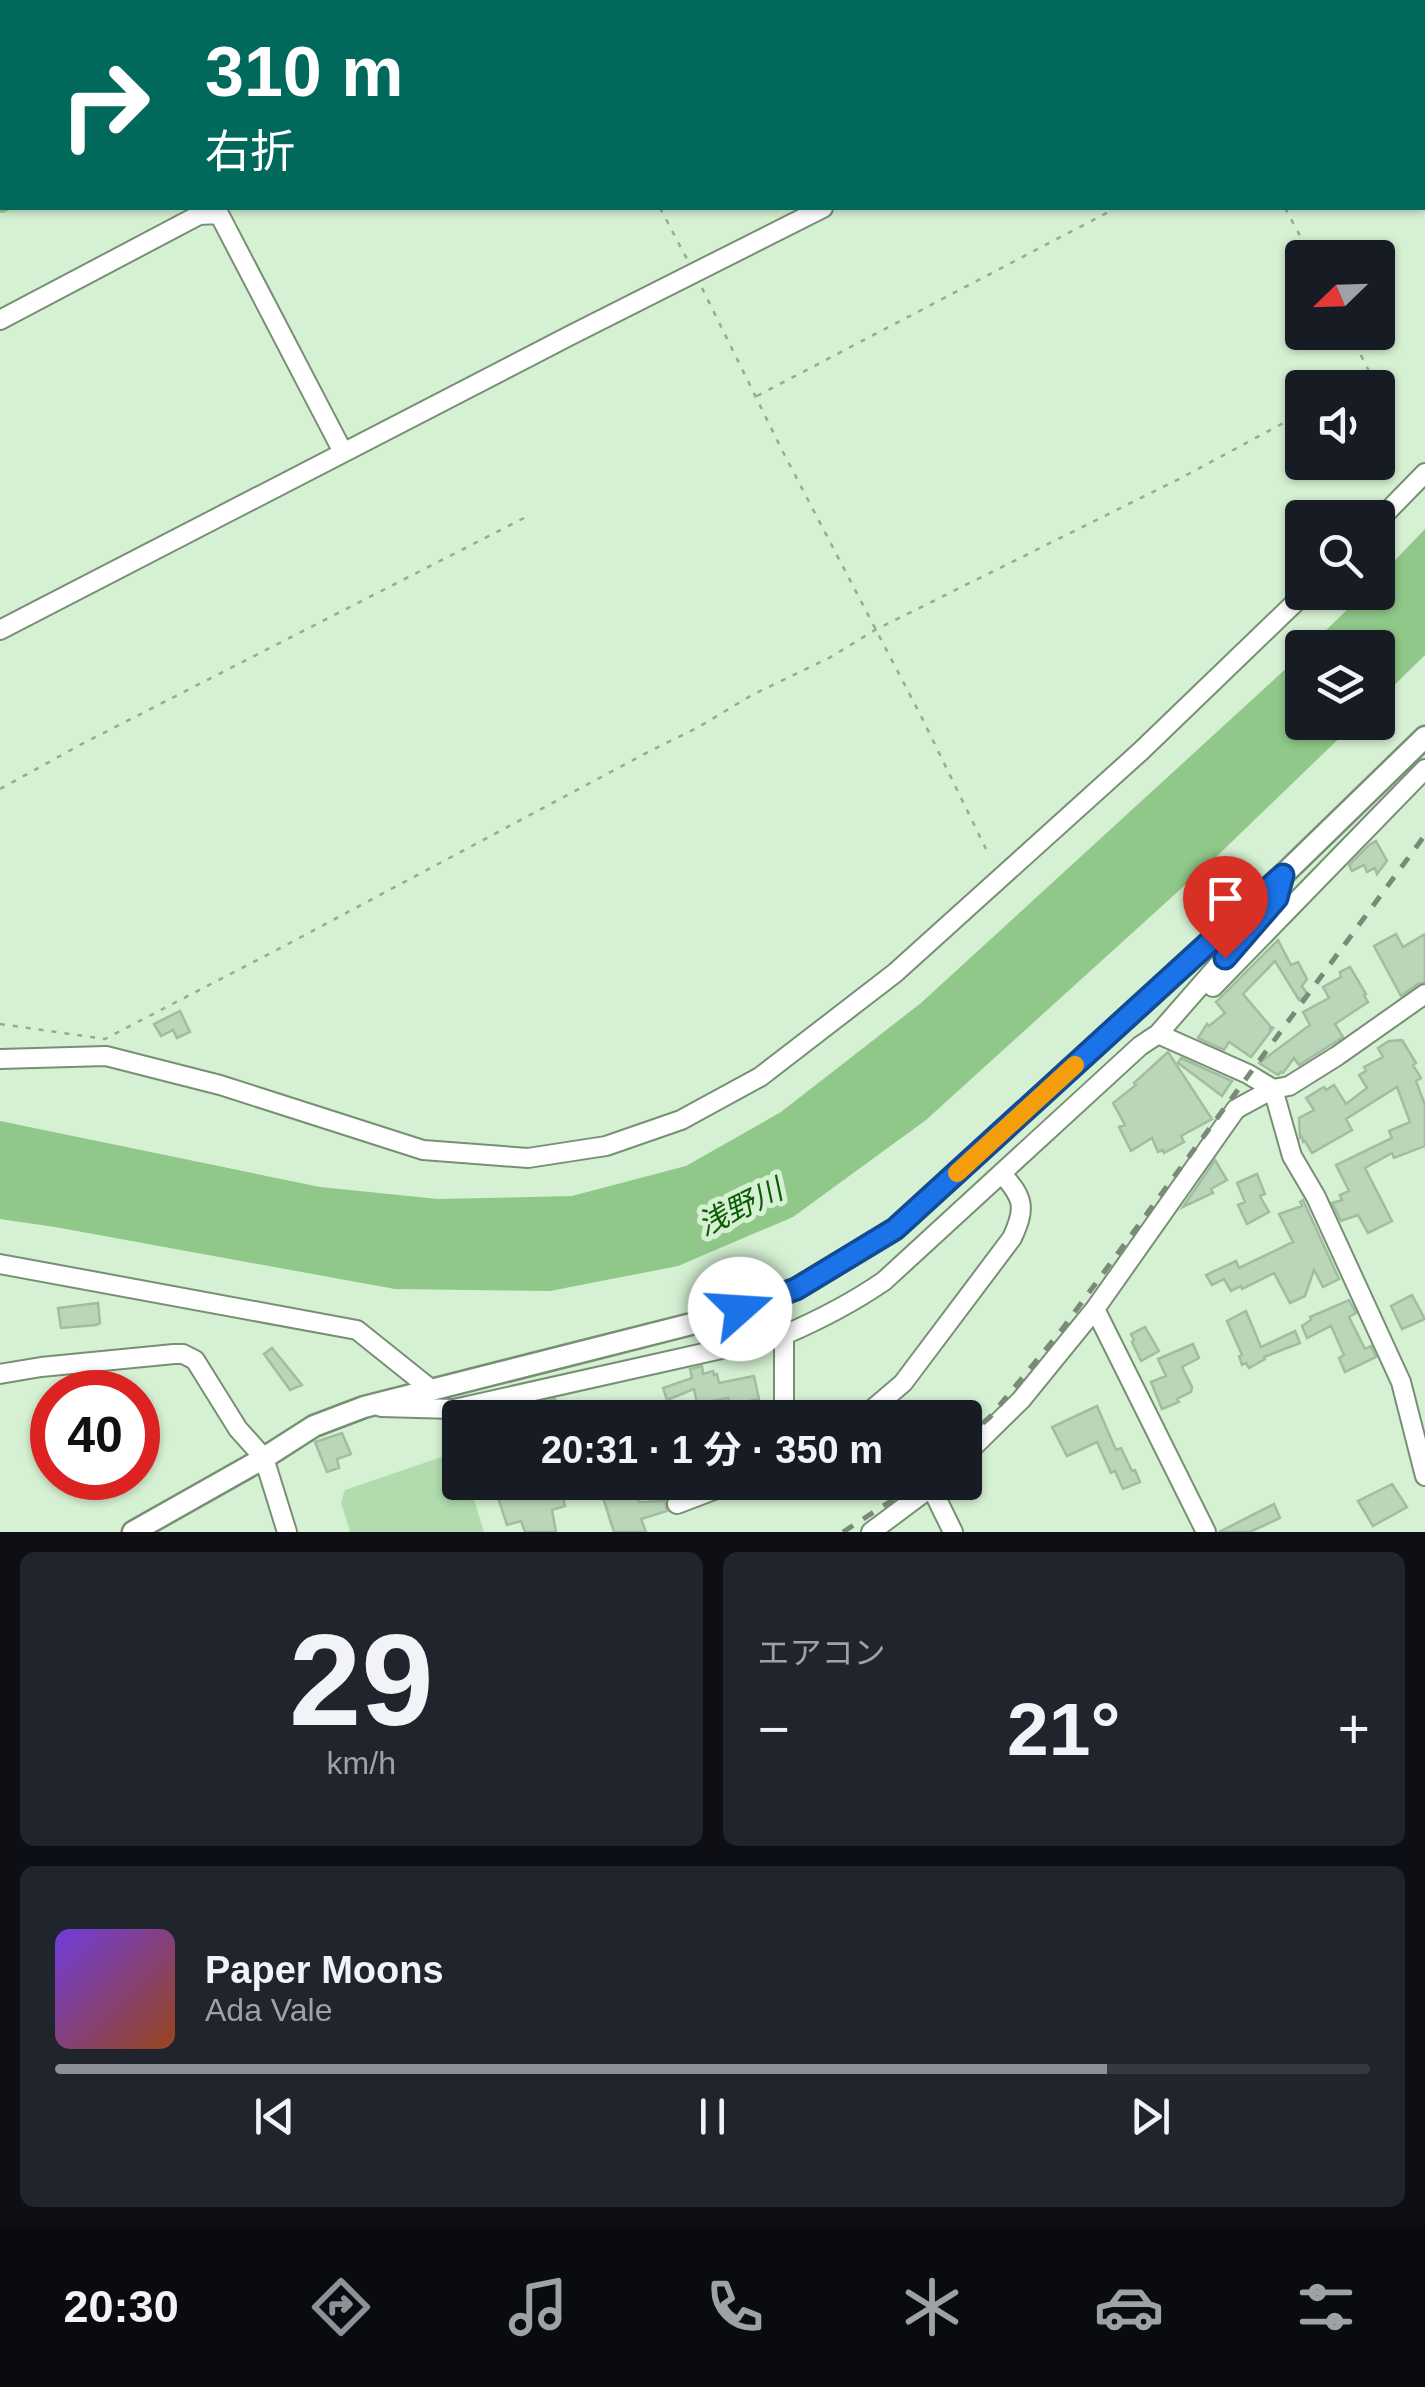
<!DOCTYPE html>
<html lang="ja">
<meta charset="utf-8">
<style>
body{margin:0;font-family:Arial,"Noto Sans JP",sans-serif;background:#20242c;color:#f1f3f6;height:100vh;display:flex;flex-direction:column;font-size:38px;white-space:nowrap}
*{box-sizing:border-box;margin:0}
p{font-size:32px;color:#9ea1a6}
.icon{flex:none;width:55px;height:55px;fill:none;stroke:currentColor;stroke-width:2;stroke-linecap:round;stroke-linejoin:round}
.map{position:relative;height:1532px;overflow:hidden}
.side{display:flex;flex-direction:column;gap:20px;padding:20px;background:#0d0f14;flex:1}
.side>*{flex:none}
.hud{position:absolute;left:0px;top:0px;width:1425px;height:210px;box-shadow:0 2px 8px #0004;background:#00695c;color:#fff;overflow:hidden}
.needle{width:65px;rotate:247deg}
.tools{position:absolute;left:1285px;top:240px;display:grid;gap:20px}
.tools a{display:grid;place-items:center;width:110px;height:110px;border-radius:10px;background:#171b24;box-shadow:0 2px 8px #0004;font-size:50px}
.speed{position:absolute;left:30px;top:1370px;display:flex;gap:20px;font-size:50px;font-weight:700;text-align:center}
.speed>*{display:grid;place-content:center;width:130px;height:130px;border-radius:50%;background:#171b24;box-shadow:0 2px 8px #0004;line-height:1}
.speed .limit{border:15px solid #d22;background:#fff;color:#111}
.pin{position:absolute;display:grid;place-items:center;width:85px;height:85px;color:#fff;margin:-102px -42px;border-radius:50% 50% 50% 0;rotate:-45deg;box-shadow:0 0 10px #0007}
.pin .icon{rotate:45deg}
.me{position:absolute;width:110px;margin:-55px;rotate:71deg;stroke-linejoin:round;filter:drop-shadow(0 0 8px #0008)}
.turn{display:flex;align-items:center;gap:35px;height:210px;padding:0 40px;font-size:45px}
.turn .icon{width:130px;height:130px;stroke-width:2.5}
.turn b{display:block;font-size:70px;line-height:85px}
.big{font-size:75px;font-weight:700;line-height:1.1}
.side .widget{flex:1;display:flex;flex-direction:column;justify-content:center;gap:15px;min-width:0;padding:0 35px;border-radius:15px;background:#20242c}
.side .dial{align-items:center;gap:0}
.dial b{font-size:130px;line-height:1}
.song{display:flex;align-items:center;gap:30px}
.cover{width:120px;height:120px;border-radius:15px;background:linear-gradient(135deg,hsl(260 70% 55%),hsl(20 70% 35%))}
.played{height:10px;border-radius:5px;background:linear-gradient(90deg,#8c9099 80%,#363941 80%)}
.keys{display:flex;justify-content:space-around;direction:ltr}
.heat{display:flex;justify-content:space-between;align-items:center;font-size:55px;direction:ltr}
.side .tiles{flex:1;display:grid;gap:20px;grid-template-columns:1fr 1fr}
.widget:last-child{grid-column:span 2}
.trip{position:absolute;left:442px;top:1400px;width:540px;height:100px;border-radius:10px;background:#171b24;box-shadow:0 2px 8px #0004;font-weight:700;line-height:100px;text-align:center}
.menu{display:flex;height:160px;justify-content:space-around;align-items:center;background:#090b0e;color:#9ea1a6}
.menu .icon{width:70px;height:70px}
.menu .active{color:#8c9099}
.menu b{font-size:45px;color:#f1f3f6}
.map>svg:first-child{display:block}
.green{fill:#b2dcad}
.water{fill:#8fc888}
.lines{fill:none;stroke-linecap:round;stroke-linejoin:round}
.river{stroke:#8fc888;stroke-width:28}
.building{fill:#bad5b7;stroke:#a2bc9f;stroke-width:2.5}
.minor-casing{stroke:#779074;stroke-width:22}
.tertiary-casing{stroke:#779074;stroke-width:25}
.path{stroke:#95ab93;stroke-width:2.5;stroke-dasharray:5 8;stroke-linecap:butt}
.minor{stroke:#fff;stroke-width:18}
.tertiary{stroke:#fff;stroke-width:20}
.rail{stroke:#798b77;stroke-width:5;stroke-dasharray:12 12;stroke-linecap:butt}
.route-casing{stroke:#114b97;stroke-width:25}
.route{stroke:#1a73e8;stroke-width:18}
.slow{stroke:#f59e0b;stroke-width:18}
.labels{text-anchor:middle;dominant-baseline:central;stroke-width:10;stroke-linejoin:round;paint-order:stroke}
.water-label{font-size:30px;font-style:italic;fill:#0c5d05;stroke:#d5f0d2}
</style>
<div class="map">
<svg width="1425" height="1532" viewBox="0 0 1425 1532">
<rect width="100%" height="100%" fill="#d5f0d2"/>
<path class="green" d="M459 1451 460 1482 469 1483 484 1532H350L341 1502 345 1490Z"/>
<path class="water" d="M1425 529V655L1378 701V648L1309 647 1364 593 1378 592V578Z
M1302 654V722L1355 723 1216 857 926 1120 793 1217 678 1266 550 1291 395 1289 55 1227 0 1219V1121L320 1187 438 1199 572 1196 686 1166 781 1112 921 1003Z"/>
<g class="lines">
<path class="river" d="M232 2 234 0
M0 199 2 198"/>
</g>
<path class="building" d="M1376 841 1387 861 1377 874 1375 868 1367 872 1364 865 1352 871 1349 865 1369 845Z
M1396 934 1403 947 1425 934V982L1418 984 1401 996 1374 946Z
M1278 940 1291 965 1298 962 1307 979 1302 986 1308 995 1299 1000 1275 961 1243 994 1271 1027 1269 1030 1274 1027 1251 1057 1229 1042 1224 1050 1198 1038 1207 1024 1209 1026 1225 1013 1216 1002Z
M1350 967 1366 994 1364 995 1368 1002 1335 1024 1343 1037 1299 1065 1294 1058 1283 1073 1281 1072 1278 1075 1259 1063 1310 1025 1303 1012 1329 998 1323 987 1341 977 1340 972Z
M180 1011 190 1032 177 1038 173 1030 161 1036 154 1024Z
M1402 1040 1416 1063 1413 1065 1421 1078 1416 1081 1425 1105V1146L1394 1158 1392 1153 1365 1168 1392 1221 1368 1233 1358 1215 1341 1221 1332 1203 1342 1200 1340 1195 1349 1191 1336 1165 1392 1138 1389 1131 1410 1122 1397 1087 1346 1119 1352 1130 1312 1153 1305 1141 1303 1142 1302 1137 1300 1138 1299 1118 1314 1110 1306 1098 1324 1087 1326 1090 1334 1085 1346 1104 1367 1088 1359 1075 1366 1071 1364 1067 1383 1057 1378 1048 1389 1041Z
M1168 1052 1212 1119 1181 1136 1184 1142 1164 1153 1163 1150 1158 1152 1152 1138 1131 1151 1119 1127 1125 1125 1113 1103 1136 1085 1134 1083Z
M1181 1058 1232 1081 1222 1096 1178 1063Z
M1215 1160 1227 1180 1211 1189 1213 1193 1183 1207Z
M1257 1174 1265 1194 1260 1196 1269 1212 1247 1224 1238 1205 1245 1202 1237 1183Z
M1303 1200 1339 1279 1323 1287 1314 1270 1305 1296 1290 1303 1274 1273 1242 1289 1241 1286 1231 1291 1224 1279 1212 1285 1206 1275 1236 1261 1239 1268 1293 1242 1279 1214 1302 1206 1300 1202Z
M1412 1295 1425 1319 1402 1329 1391 1306Z
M1349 1300 1356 1313 1349 1317 1365 1349 1371 1346 1376 1357 1345 1372 1339 1358 1344 1355 1331 1326 1307 1338 1302 1326 1311 1320 1310 1317Z
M98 1303 100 1323 96 1325 61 1328 58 1308Z
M1246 1311 1261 1347 1295 1331 1300 1343 1264 1357 1265 1359 1249 1368 1246 1363 1242 1365 1239 1356 1242 1355 1227 1321Z
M1145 1327 1159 1351 1141 1361 1132 1342 1134 1340 1131 1334Z
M1193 1344 1199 1358 1182 1367 1192 1387 1191 1392 1177 1399 1179 1402 1162 1409 1151 1382 1166 1376 1158 1359Z
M272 1348 302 1385 290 1390 264 1354Z
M702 1366 703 1374 713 1371 714 1375 717 1374 719 1383 754 1376 759 1399 730 1405 728 1398 708 1402 710 1410 699 1412 694 1389 667 1400 663 1388 692 1378 690 1369Z
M555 1399 561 1414 602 1401 607 1418H538L534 1404Z
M1097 1406 1116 1450 1121 1448 1132 1471 1135 1470 1140 1482 1123 1489 1115 1471 1111 1473 1097 1442 1067 1456 1052 1427Z
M342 1433 351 1454 337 1459 339 1468 327 1472 315 1442Z
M493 1482H587L588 1485 562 1493 565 1506 552 1510 556 1532H525L521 1521 507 1525Z
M598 1482H633L639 1502 665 1501 667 1511 641 1519 646 1532H614Z
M1392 1484 1407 1507 1373 1526 1358 1501Z
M1274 1504 1280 1518 1250 1532H1219Z"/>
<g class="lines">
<defs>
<path id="minor" d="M1214 2 1218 0
M0 320 199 215 219 214 343 452
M1378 521 1425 473
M0 630 571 335 823 208
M1283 875 1277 898 1158 1034 1248 1074 1273 1089 1292 1156 1316 1197 1401 1382 1425 1476
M1213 987 1425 769
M0 1059 106 1056 220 1085 423 1150 528 1158 606 1146 681 1120 760 1077 895 973 1141 751 1306 592
M0 1264 357 1330 432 1390
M1095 1309 1206 1532
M784 1335V1418
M0 1374 41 1367 174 1354H183L195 1360 238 1429 264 1458 287 1532
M381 1407 454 1409 784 1335C819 1320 852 1303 884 1281L1140 1046 1158 1034
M862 1418 903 1383 1012 1238C1026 1208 1024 1198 1002 1174
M965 1455 1021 1400 1095 1309 1236 1109 1273 1089 1289 1086 1337 1056 1425 994
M932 1489 953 1532
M677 1504 735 1482
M871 1532 938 1482"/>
<path id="tertiary" d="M133 1532 264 1458 314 1426 364 1407 711 1319 796 1289 895 1229 1283 875 1425 737"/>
</defs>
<use href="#minor" class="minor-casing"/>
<use href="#tertiary" class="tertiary-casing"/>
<path class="path" d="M551 0 552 2
M309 2 314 0
M660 208 687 259
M1285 208 1312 258
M702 288 783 452 921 716 986 849
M1349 332 1372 377 1351 388
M757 396 1116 208
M0 789 80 745 524 518
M0 1024 105 1039 288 944 650 751 697 728 752 695 829 658 875 630 1181 478 1302 413"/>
<use href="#minor" class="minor"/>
<use href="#tertiary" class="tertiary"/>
<path class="rail" d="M965 1439 990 1417 1060 1332 1425 835
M843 1532 891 1501 915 1482"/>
</g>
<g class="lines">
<defs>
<path id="route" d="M740 1309 796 1289 895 1229 1283 875 1277 898 1225 958"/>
</defs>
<use href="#route" class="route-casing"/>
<use href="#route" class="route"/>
<path class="slow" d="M957 1173 1075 1065"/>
</g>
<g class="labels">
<g class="water-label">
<text transform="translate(740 1207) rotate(-26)">浅野川</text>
</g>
</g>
</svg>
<div class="tools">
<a><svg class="needle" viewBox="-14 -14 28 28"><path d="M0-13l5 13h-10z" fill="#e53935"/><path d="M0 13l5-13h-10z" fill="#9ea1a6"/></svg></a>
<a><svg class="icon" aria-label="sound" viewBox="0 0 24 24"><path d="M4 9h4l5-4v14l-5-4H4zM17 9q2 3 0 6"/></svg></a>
<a><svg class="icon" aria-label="search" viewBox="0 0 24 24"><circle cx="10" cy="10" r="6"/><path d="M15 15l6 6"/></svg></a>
<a><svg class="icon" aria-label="layers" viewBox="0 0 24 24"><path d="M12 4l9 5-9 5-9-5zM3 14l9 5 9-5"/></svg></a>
</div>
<div class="speed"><div class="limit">40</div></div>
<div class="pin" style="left:1225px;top:958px;background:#d93025"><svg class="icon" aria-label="arrive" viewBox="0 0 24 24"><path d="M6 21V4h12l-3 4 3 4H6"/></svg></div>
<svg class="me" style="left:740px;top:1309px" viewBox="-20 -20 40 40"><circle r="19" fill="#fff"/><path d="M0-13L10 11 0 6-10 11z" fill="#1a73e8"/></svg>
<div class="trip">20:31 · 1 分 · 350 m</div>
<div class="hud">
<div class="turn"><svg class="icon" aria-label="right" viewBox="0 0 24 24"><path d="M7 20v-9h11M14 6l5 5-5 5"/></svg><div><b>310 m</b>右折</div></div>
</div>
</div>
<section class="side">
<div class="tiles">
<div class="widget dial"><b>29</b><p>km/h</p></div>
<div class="widget"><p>エアコン</p>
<div class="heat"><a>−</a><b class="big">21°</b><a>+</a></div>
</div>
<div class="widget">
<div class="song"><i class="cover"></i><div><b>Paper Moons</b><p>Ada Vale</p></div></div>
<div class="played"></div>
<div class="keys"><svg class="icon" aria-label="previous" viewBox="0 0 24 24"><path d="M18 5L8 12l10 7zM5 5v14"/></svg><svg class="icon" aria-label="pause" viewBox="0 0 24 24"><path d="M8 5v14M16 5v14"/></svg><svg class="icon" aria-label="next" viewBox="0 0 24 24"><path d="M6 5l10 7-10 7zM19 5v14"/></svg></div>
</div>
</div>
</section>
<nav class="menu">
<b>20:30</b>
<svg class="icon active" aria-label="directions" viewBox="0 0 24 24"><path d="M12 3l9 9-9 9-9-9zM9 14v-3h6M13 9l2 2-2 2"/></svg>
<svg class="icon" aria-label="music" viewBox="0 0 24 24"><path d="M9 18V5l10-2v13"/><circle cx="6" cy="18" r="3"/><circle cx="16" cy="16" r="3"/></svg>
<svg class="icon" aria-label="phone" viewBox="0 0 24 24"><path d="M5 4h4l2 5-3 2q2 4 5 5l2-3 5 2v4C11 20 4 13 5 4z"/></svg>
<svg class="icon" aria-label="climate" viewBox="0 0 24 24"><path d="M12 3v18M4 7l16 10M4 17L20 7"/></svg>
<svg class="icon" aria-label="car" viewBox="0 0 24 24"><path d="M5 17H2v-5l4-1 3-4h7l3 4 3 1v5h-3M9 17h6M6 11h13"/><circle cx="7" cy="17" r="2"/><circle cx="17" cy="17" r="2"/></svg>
<svg class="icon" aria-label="filters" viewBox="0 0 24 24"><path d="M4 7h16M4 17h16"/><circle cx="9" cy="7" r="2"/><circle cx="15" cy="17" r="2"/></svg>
</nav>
